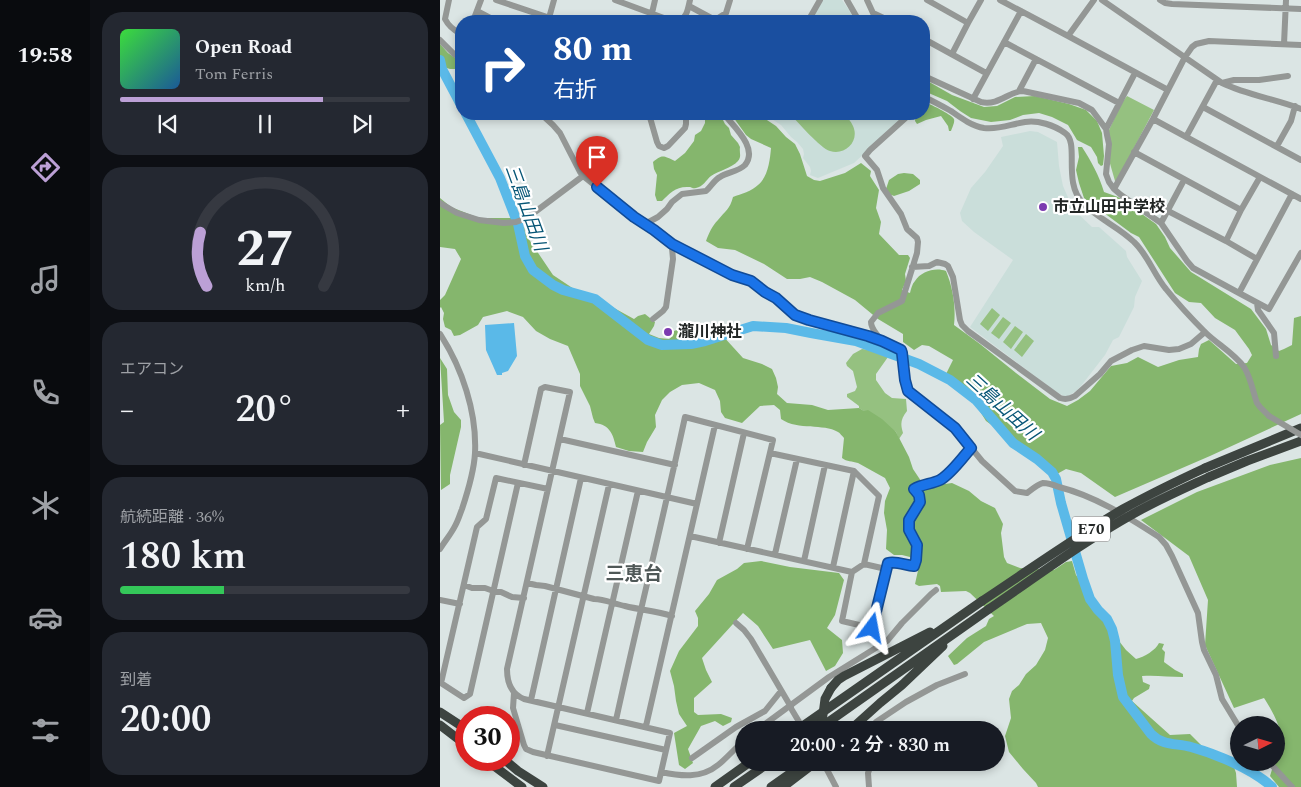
<!DOCTYPE html>
<html lang="ja">
<meta charset="utf-8">
<style>
body{margin:0;font-family:Spectral,"Noto Sans JP",serif;background:#242831;color:#f1f3f6;height:100vh;display:flex;flex-direction:column;font-size:19px;white-space:nowrap}
*{box-sizing:border-box;margin:0}
p{font-size:16px;color:#9ea1a6}
.icon{flex:none;width:28px;height:28px;fill:none;stroke:currentColor;stroke-width:2;stroke-linecap:round;stroke-linejoin:round}
.map{position:relative;flex:1;overflow:hidden}
.side{display:flex;flex-direction:column;gap:12px;padding:12px;background:#0d0f14;width:350px}
.side>*{flex:none}
.hud{position:absolute;left:15px;top:15px;width:475px;height:105px;border-radius:20px;box-shadow:0 2px 8px #0003;background:#1a4fa0;color:#fff;overflow:hidden}
.needle{width:32px;rotate:85deg}
.tools{position:absolute;left:790px;top:716px;display:grid;gap:10px}
.tools a{display:grid;place-items:center;width:55px;height:55px;border-radius:50%;background:#171b24;box-shadow:0 2px 8px #0003;font-size:25px}
.speed{position:absolute;left:15px;top:706px;display:flex;gap:10px;font-size:25px;font-weight:700;text-align:center}
.speed>*{display:grid;place-content:center;width:65px;height:65px;border-radius:50%;background:#171b24;box-shadow:0 2px 8px #0003;line-height:1}
.speed .limit{border:8px solid #d22;background:#fff;color:#111}
.pin{position:absolute;display:grid;place-items:center;width:42px;height:42px;color:#fff;margin:-51px -21px;border-radius:50% 50% 50% 0;rotate:-45deg;box-shadow:0 0 5px #0007}
.pin .icon{rotate:45deg}
.me{position:absolute;width:55px;margin:-28px;rotate:13deg;stroke-linejoin:round;filter:drop-shadow(0 0 4px #0008)}
.turn{display:flex;align-items:center;gap:18px;height:105px;padding:0 15px;font-size:22px}
.turn .icon{width:65px;height:65px;stroke-width:2.5}
.turn b{display:block;font-size:35px;line-height:42px}
.big{font-size:38px;font-weight:600;line-height:1.1}
.side .tile{flex:1;display:flex;flex-direction:column;justify-content:center;gap:8px;min-width:0;padding:0 18px;border-radius:20px;background:#242831}
.side .dial{align-items:center;gap:0}
.dial svg{height:130px;overflow:visible;fill:none;stroke:#363941;stroke-width:7;stroke-linecap:round;text-anchor:middle}
.dial text{fill:#f1f3f6;stroke:none}
.song{display:flex;align-items:center;gap:15px}
.cover{width:60px;height:60px;border-radius:8px;background:linear-gradient(135deg,hsl(120 70% 55%),hsl(210 70% 35%))}
.played{height:5px;border-radius:2px;background:linear-gradient(90deg,#bca0d6 70%,#363941 70%)}
.keys{display:flex;justify-content:space-around;direction:ltr}
.heat{display:flex;justify-content:space-between;align-items:center;font-size:28px;direction:ltr}
.charge{height:8px;border-radius:4px;background:linear-gradient(90deg,#34c759 36%,#363941 0)}
.trip{position:absolute;left:295px;top:721px;width:270px;height:50px;border-radius:25px;background:#171b24;box-shadow:0 2px 8px #0003;font-weight:600;line-height:50px;text-align:center}
main{display:flex;flex:1;min-height:0}
.dock{display:flex;flex-direction:column;width:90px;justify-content:space-around;align-items:center;background:#090b0e;color:#9ea1a6}
.dock .icon{width:35px;height:35px}
.dock .on{color:#bca0d6}
.dock b{font-size:22px;color:#f1f3f6}
.map>svg:first-child{display:block}
.built{fill:#cadeda}
.green{fill:#95c180}
.forest{fill:#85b66d}
.water{fill:#5ab9e8}
.lines{fill:none;stroke-linecap:round;stroke-linejoin:round}
.river{stroke:#5ab9e8;stroke-width:10}
.minor{stroke:#949795;stroke-width:6}
.highway{stroke:#3d4440;stroke-width:9}
.minor-bridge{stroke:#949795;stroke-width:6}
.highway-bridge{stroke:#3d4440;stroke-width:9}
.route-casing{stroke:#114b97;stroke-width:12}
.route{stroke:#1a73e8;stroke-width:9}
.poi-dot{fill:#7c3bb0;stroke:#fff;stroke-width:2}
.labels{text-anchor:middle;dominant-baseline:central;stroke-width:4.5;stroke-linejoin:round;paint-order:stroke}
.shield{fill:#fff;stroke:#646766;stroke-width:1}
.shield-label{font-size:15px;font-weight:bold;fill:#222625}
.poi-label{font-size:16px;font-weight:bold;fill:#222625;stroke:#fff;text-anchor:start}
.water-label{font-size:18px;font-style:italic;fill:#075676;stroke:#fff}
.quarter-label{font-size:19px;font-weight:bold;fill:#4f5857;stroke:#fff}
</style>
<main>
<nav class="dock">
<b>19:58</b>
<svg class="icon on" aria-label="directions" viewBox="0 0 24 24"><path d="M12 3l9 9-9 9-9-9zM9 14v-3h6M13 9l2 2-2 2"/></svg>
<svg class="icon" aria-label="music" viewBox="0 0 24 24"><path d="M9 18V5l10-2v13"/><circle cx="6" cy="18" r="3"/><circle cx="16" cy="16" r="3"/></svg>
<svg class="icon" aria-label="phone" viewBox="0 0 24 24"><path d="M5 4h4l2 5-3 2q2 4 5 5l2-3 5 2v4C11 20 4 13 5 4z"/></svg>
<svg class="icon" aria-label="climate" viewBox="0 0 24 24"><path d="M12 3v18M4 7l16 10M4 17L20 7"/></svg>
<svg class="icon" aria-label="car" viewBox="0 0 24 24"><path d="M5 17H2v-5l4-1 3-4h7l3 4 3 1v5h-3M9 17h6M6 11h13"/><circle cx="7" cy="17" r="2"/><circle cx="17" cy="17" r="2"/></svg>
<svg class="icon" aria-label="filters" viewBox="0 0 24 24"><path d="M4 7h16M4 17h16"/><circle cx="9" cy="7" r="2"/><circle cx="15" cy="17" r="2"/></svg>
</nav>
<section class="side">
<div class="tile">
<div class="song"><i class="cover"></i><div><b>Open Road</b><p>Tom Ferris</p></div></div>
<div class="played"></div>
<div class="keys"><svg class="icon" aria-label="previous" viewBox="0 0 24 24"><path d="M18 5L8 12l10 7zM5 5v14"/></svg><svg class="icon" aria-label="pause" viewBox="0 0 24 24"><path d="M8 5v14M16 5v14"/></svg><svg class="icon" aria-label="next" viewBox="0 0 24 24"><path d="M6 5l10 7-10 7zM19 5v14"/></svg></div>
</div>
<div class="tile dial"><svg viewBox="0 0 100 80">
<path d="M14 69A42 42 0 1 1 86 69"/>
<path d="M14 69A42 42 0 0 1 10 36" stroke="#bca0d6"/>
<text x="50" y="56" font-size="32" font-weight="700">27</text>
<text x="50" y="72" font-size="11">km/h</text>
</svg></div>
<div class="tile"><p>エアコン</p>
<div class="heat"><a>−</a><b class="big">20°</b><a>+</a></div>
</div>
<div class="tile"><p>航続距離 · 36%</p><b class="big">180 km</b><div class="charge"></div></div>
<div class="tile"><p>到着</p><b class="big">20:00</b></div>
</section>
<div class="map">
<svg width="861" height="787" viewBox="0 0 861 787">
<rect width="100%" height="100%" fill="#dbe5e4"/>
<path class="built" d="M383 0H402L409 10 415 21H370Z
M324 114H467L414 163 378 178 370 175 371 171 370 167 363 158 364 154 363 149 357 142 351 137 341 125Z
M590 131 598 132 617 142 619 166 623 186 633 209 652 227H659L686 251 687 257 702 281 695 297 694 307 679 337 673 340 665 355 641 386 636 391 628 396H624L616 392 530 327 573 260 534 232 522 221 520 213 531 188 545 172 563 146 561 137Z"/>
<path class="green" d="M687 96 714 110 676 182 675 181 669 160V130L681 104Z
M350 114H403C407 117 411 121 413 126 420 141 405 156 390 151 380 148 358 122 350 114Z
M552 308 560 315 548 331 540 324Z
M563 317 571 323 559 339 551 333Z
M575 326 583 332 571 349 563 342Z
M586 334 594 341 582 357 574 350Z
M422 349 431 350 448 357 436 374V380L445 393 452 398 466 399 467 411C461 419 460 423 463 433L459 439 456 432 419 408V406L407 397V394L415 391 417 387 413 371 407 366 406 363 413 354Z"/>
<path class="forest" d="M0 44 8 53 21 62V69H10L0 66Z
M484 79 512 95 544 107 557 106 575 97 595 96 629 104 646 110 657 121 662 133 664 156 663 165 661 166 658 163 657 157 651 147 637 140 628 125 612 117 599 113 583 115 570 120 551 122 531 118 520 111 507 101 484 91Z
M489 104C494 106 512 115 514 119 515 122 512 128 511 131H509L508 126 501 116 486 120 477 124 475 121 476 114H484V106Z
M265 114H280L285 124 289 128 291 135 298 143 300 147C299 153 302 156 298 161 292 168 278 171 271 176 266 180 263 187 256 188 251 189 253 187 249 187 236 186 230 193 222 201H217L215 195 217 175 214 169 213 162C223 154 223 156 235 161L245 153 254 141 255 135 261 131 265 123Z
M291 114H318L336 126 346 137 355 144 360 154 367 176 374 180 380 181 405 173 421 163 431 171 430 176 439 190 436 208 441 222 439 234 459 255H468L470 258 465 274 466 281 462 290 470 293C471 289 472 284 475 281 481 271 496 267 506 271 513 288 516 307 514 325L540 344 576 373 610 399 627 406 638 400 650 391 671 366 687 363 698 357 718 367 739 360 758 357 759 349 761 344 769 340 796 364 807 363 812 355 809 349 795 330 775 318 761 303 749 302 735 293 699 237 691 233 644 198 639 183 636 170 639 157 638 147H642C651 161 659 175 664 192L678 197 716 224 725 237 730 248 751 272 811 309 826 329 831 345 839 351 844 349 852 345 854 318 861 316V414L770 456 675 497 641 473 626 469 617 474 601 460 546 421 528 392 505 376 513 360 489 346 482 345 474 350 463 342V334L438 319 415 300 382 282 370 277 360 279H347L324 264 295 250 278 248 266 241C269 233 272 226 278 220 285 211 290 209 293 197 301 194 312 191 318 185 328 177 330 160 331 148L311 139 306 135Z
M464 173 473 174 480 180V184L469 191 454 196 449 194 446 189 449 180 458 174Z
M0 198 11 207 39 218H71L75 225 84 227 86 235 113 275 134 289 145 292 194 319 198 316 205 314 215 322 214 326 209 334 219 338 229 339 233 336 234 331 242 328H253L282 335 303 358 322 364 332 369 336 378 338 387 337 394 347 403 372 405 388 410 419 408 424 411 428 410 442 419 456 432 469 457 473 469 481 481 490 485H498L512 483 529 491 541 501 555 508 563 524 561 533 564 557 567 563 580 568 614 570 626 562 632 561 636 575 644 586 661 618 686 650 696 659C704 657 716 650 719 643L724 644 722 649 725 652 724 662 735 670 743 674V677C729 677 716 675 702 676L703 682 710 685 709 689 694 698 692 701 730 735 750 734 774 758 794 767 796 773 797 787H598L596 783 583 769 569 752 565 736 571 718 569 699 572 691 579 685 586 674 596 665 605 650 608 638 601 623 587 624 544 642 517 664 514 665 508 656 527 638 546 626 549 619 554 616 530 593 526 591 501 592 500 586 497 584 479 586 475 584 479 566 470 557 462 555H454L446 549 447 530 444 513 445 501 450 488 445 478C436 473 427 468 418 463 412 461 407 462 402 458L404 438C402 436 400 433 398 432 383 423 359 431 341 419L340 410 334 405 320 406 302 423 285 418 281 412 280 401 275 390 259 383 242 385 230 392 222 400 215 415 216 427 207 442 203 452 189 451 176 447C173 434 170 425 155 423L153 418 150 406 140 386V374L128 346 110 339 96 331 83 317 67 311 43 317 38 325 20 335 14 336 11 330 5 327 3 319 4 313 1 307 0 308V300L5 295 21 259 15 249 0 247Z
M0 358 7 369 8 395 14 412 21 420V427L10 475V484L1 490 0 425 4 422Z
M861 458V787H839L830 776 834 763 836 762C836 754 840 747 841 739 842 728 830 707 824 698L794 708 765 645 768 600 749 556 701 520 757 492 830 465Z
M321 561 350 567 399 573 404 580 395 615 387 628 402 640 403 653 395 666 386 671 370 640 333 649 318 626 303 613 262 658 266 670 272 682 254 698V712L258 715 281 714 292 718 291 722 283 726 275 721 261 726 248 749 253 763 245 769 239 765 234 733 247 726 239 714 236 701 234 686 230 671 239 651 258 626V618L255 611 269 594 277 580 297 569 304 563Z"/>
<path class="water" d="M74 323 77 356 68 371 62 373V375H57L46 350 45 325Z"/>
<g class="lines">
<path class="river" d="M0 60 2 69 21 105
M26 114 60 178 78 224 85 256 93 270 113 285 123 290 155 299 208 340 222 345 251 344 265 341 313 326 346 328 371 333 416 341 479 364 510 380 536 400 573 443 597 459 612 472 616 479 621 503 643 579 650 599 658 610 667 619 672 629 675 641 678 675 683 697 711 734C723 746 736 743 751 747 776 754 813 769 832 787"/>
<path class="minor" d="M9 0 5 19C8 25 15 31 21 34
M56 0 119 21
M175 0 232 21
M407 0 419 21
M427 0 433 13 436 21
M487 0 528 23 541 0
M560 0 628 36 728 90
M662 0 782 83C807 95 835 99 861 109
M720 0 725 3 732 4 861 9
M249 6 275 20 286 13 290 0
M37 11 56 21
M212 13 215 0
M433 13 450 21
M109 18 114 0
M33 21 41 0
M239 21C247 18 248 8 250 0
M368 21 380 0
M628 36 654 0
M484 39 546 73
M0 40 13 53 21 59
M564 42 679 103
M844 44 846 0
M512 54 528 23
M484 76 541 102C559 106 569 91 583 91L639 103 652 110 666 129 667 135 669 144 666 174 669 182 674 189 681 195 721 223 747 261 753 268 799 293
M782 83 794 80H819L848 76
M579 91 596 59
M484 97C493 101 502 106 511 111 521 118 532 126 544 128 559 130 571 124 585 122 598 120 614 125 625 133 640 143 622 182 643 203 658 219 679 227 694 242 708 255 714 275 726 289 738 304 751 318 765 332 777 344 794 353 804 367 811 378 813 392 817 403L820 407 829 416
M533 99 581 11
M763 107 861 160
M101 114 113 125 120 133 140 172 143 176 194 217 215 230 232 244 296 277 311 281 325 292 336 298 355 315 360 317 428 336 441 341 461 350 462 353 466 385 468 391 515 428 542 461 575 491 587 493C591 490 598 484 603 483 608 483 614 485 619 487 655 496 688 517 719 537L726 545 732 556 758 613 762 642 764 650 776 675 782 699 799 727
M209 114 217 142 219 146 224 148 228 146 245 128 246 124V114
M713 119 861 199
M666 129 695 73
M746 137 777 80
M837 146 851 121 855 106
M694 152 801 210
M674 189 713 119 745 57 752 47 756 44 769 41 861 45
M852 194 799 293 829 309 861 253
M0 203 17 213 39 220 64 223 76 222 87 218 143 176
M728 211 786 241 817 259
M721 223 744 180
M205 224 218 217 227 209 232 202 242 194 266 191C271 187 274 180 280 177 287 172 298 172 305 165 319 148 293 126 284 114
M786 241 801 210 820 177
M472 267 489 266 497 262 505 264 508 266 513 277 520 320 522 325 528 331 620 398C626 400 630 399 635 396L660 374 671 361 692 350 704 346 729 350 739 349 751 344 765 332
M817 303 818 310 834 333 836 356
M213 319 223 311 226 307 233 259 232 248V244
M0 334C22 368 37 412 35 453 34 472 28 491 22 509 20 514 18 521 15 526 11 534 5 541 0 549
M441 341C438 334 431 330 431 322L438 313 462 301 477 253 478 242 477 238 467 229 461 214 443 188 437 170 425 156 430 150 470 114
M120 439 235 465
M35 453 257 504 206 726
M78 483 30 694 24 698 1 683 37 527 46 519 56 478 108 489
M257 504 275 425
M250 536 412 572 424 564 439 496 414 471 330 453
M279 543 304 433
M335 554 357 459
M364 561 385 465
M393 567 414 471
M446 569 448 563 450 562 474 566 476 560 477 545 469 530V519L480 502 479 495 474 489C482 484 492 484 500 480 511 474 523 457 531 448
M412 572 402 621 432 628 446 569 424 564
M87 583 96 585 105 586 154 599C165 599 174 604 185 606 201 610 216 611 232 616
M24 585 32 588H45L56 592H61L72 597 84 598
M0 600 20 604
M296 623 304 630 311 639 351 707
M74 693 73 708 84 745 86 749 93 752 219 781 230 733 84 699C71 694 67 682 67 669L130 392 105 387 101 389 84 465
M91 700 141 478
M147 713 198 491
M176 720C198 619 223 519 245 417L333 440 307 549
M115 725 226 750
M317 730 389 677 447 641 462 623 491 594 496 590
M432 730 433 725 436 722 466 702 497 685 525 674
M107 756 169 485
M252 758 296 727 325 711 341 691
M383 762 396 787
M829 762 852 787
M221 772C240 776 261 779 278 765 287 758 295 748 304 741
M429 787 428 773 432 762"/>
<path class="highway" d="M765 468 861 428
M769 477 807 461 861 441
M391 688 398 680 404 676 490 632
M0 712 26 729
M0 725 26 745
M357 730 542 601
M377 730 549 609
M410 730 440 703 462 685 503 646
M46 760 82 787
M65 760 78 771 103 787
M275 787 310 762
M294 787 330 762
M331 787 358 768 364 762
M343 787 376 762"/>
<path class="minor-bridge" d="M829 416 861 435
M352 710 364 730"/>
<path class="highway-bridge" d="M542 601C589 570 635 537 683 509 710 494 737 481 765 468
M549 609C596 577 643 542 693 514 718 500 743 489 769 477
M381 730 385 699 391 688"/>
</g>
<g class="lines">
<defs>
<path id="route" d="M157 187 194 217 214 230 232 244 292 275 311 281 325 292 336 298 355 315 369 320 428 336 442 341 461 350 462 353 465 380 468 391 515 428 531 448C523 457 511 474 500 480 492 484 482 484 474 489L479 495 480 502 469 520V530L477 545 476 560 474 566C465 565 456 561 448 563L432 628"/>
</defs>
<use href="#route" class="route-casing"/>
<use href="#route" class="route"/>
</g>
<g class="poi-dot">
<circle cx="603" cy="207" r="5"/>
<circle cx="228" cy="332" r="5"/>
</g>
<g class="labels">
<rect class="shield" x="632" y="516.5" width="38" height="25" rx="4"/>
<g class="shield-label">
<text x="651" y="529">E70</text>
</g>
<g class="poi-label">
<text x="613" y="207">市立山田中学校</text>
<text x="238" y="332">瀧川神社</text>
</g>
<g class="water-label">
<text transform="translate(86 208) rotate(70)">三島山田川</text>
<text transform="translate(562 407) rotate(42)">三島山田川</text>
</g>
<g class="quarter-label">
<text x="194" y="574">三恵台</text>
</g>
</g>
</svg>
<div class="tools">
<a><svg class="needle" viewBox="-14 -14 28 28"><path d="M0-13l5 13h-10z" fill="#e53935"/><path d="M0 13l5-13h-10z" fill="#9ea1a6"/></svg></a>
</div>
<div class="speed"><div class="limit">30</div></div>
<div class="pin" style="left:157px;top:187px;background:#d93025"><svg class="icon" aria-label="arrive" viewBox="0 0 24 24"><path d="M6 21V4h12l-3 4 3 4H6"/></svg></div>
<svg class="me" style="left:432px;top:628px" viewBox="-20 -20 40 40"><path d="M0-17L14 15 0 8-14 15z" fill="#1a73e8" stroke="#fff" stroke-width="4"/></svg>
<div class="trip">20:00 · 2 分 · 830 m</div>
<div class="hud">
<div class="turn"><svg class="icon" aria-label="right" viewBox="0 0 24 24"><path d="M7 20v-9h11M14 6l5 5-5 5"/></svg><div><b>80 m</b>右折</div></div>
</div>
</div>
</main>
